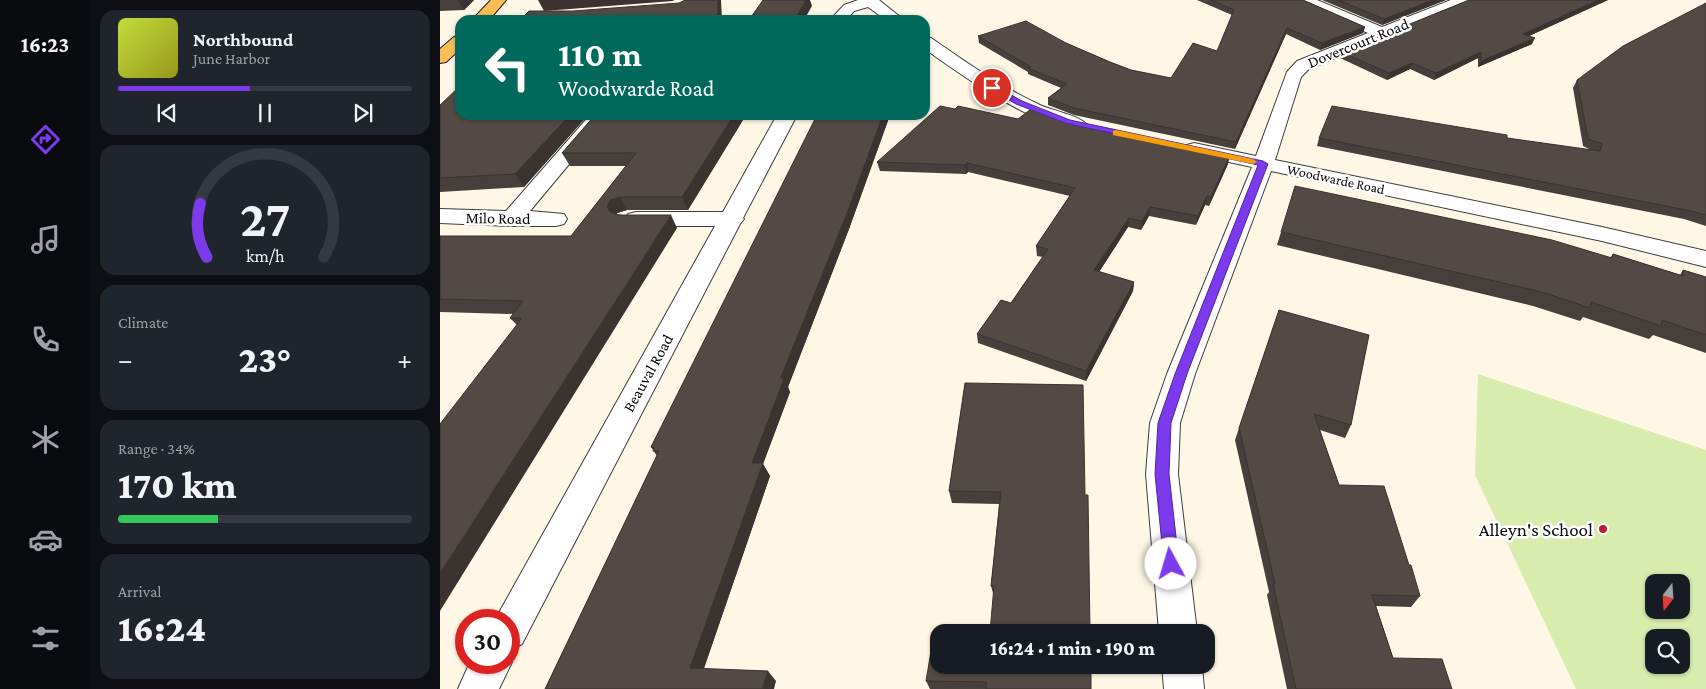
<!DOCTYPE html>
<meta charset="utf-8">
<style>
body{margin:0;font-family:"Crimson Pro",serif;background:#20242c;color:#f1f3f6;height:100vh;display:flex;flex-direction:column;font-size:19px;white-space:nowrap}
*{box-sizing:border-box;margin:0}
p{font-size:16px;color:#9ea1a6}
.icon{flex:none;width:28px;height:28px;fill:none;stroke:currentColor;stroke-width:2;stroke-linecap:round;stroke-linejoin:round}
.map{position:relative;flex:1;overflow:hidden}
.drawer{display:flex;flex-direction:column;gap:10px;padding:10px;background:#0d0f14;width:350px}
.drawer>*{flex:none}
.guide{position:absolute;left:15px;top:15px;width:475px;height:105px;border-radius:15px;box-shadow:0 1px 4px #0004;background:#00695c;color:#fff;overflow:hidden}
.needle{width:32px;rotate:197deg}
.tools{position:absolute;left:1205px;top:574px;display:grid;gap:10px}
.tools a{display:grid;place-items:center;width:45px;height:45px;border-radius:10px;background:#171b24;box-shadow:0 1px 4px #0004;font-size:25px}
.speed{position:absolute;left:15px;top:609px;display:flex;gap:10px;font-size:25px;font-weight:700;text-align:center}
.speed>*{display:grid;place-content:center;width:65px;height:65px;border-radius:50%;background:#171b24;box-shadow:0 1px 4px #0004;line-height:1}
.speed .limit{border:8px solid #d22;background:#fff;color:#111}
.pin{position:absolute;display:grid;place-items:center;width:42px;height:42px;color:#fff;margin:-21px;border:2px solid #fff;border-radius:50%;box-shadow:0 1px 5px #0007}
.me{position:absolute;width:55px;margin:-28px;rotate:354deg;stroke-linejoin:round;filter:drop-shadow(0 0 4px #0008)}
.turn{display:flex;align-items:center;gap:18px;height:105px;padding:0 20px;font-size:22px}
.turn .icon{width:65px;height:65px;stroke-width:2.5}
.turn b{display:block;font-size:35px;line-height:42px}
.big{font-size:38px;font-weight:800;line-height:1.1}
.drawer .tile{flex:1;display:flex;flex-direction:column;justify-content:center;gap:8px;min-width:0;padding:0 18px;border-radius:15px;background:#20242c}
.drawer .dial{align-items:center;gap:0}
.dial svg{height:130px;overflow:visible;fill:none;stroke:#363941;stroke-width:7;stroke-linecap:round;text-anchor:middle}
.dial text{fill:#f1f3f6;stroke:none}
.song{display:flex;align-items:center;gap:15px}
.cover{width:60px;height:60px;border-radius:8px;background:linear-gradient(135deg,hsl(70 70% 55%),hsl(60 70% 35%))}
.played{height:5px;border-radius:2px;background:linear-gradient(90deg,#7c3aed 45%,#363941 45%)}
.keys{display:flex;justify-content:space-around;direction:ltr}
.heat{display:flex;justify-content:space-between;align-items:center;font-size:28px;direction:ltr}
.charge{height:8px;border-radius:4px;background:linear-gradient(90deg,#34c759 34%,#363941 0)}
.trip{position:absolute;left:490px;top:624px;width:285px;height:50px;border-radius:15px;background:#171b24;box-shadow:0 1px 4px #0004;font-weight:800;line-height:50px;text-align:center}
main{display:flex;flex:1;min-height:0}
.dock{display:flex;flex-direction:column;width:90px;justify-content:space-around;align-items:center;background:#090b0e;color:#9ea1a6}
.dock .icon{width:35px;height:35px}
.dock .active{color:#7c3aed}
.dock b{font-size:22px;color:#f1f3f6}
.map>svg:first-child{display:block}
.green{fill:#d7ecad;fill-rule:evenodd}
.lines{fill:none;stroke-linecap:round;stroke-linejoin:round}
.minor-casing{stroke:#3d3d3d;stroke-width:2}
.major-casing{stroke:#1b1b1b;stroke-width:2}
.minor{fill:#fff;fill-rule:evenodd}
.major{fill:#ffbd56;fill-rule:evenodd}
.wall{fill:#473f3b}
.shaded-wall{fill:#3a3330}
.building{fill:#534945;stroke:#3a3330}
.route{fill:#7c3aed;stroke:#51269a}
.slow{fill:#f59e0b}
.poi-dot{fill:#c31839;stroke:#fff;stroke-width:2}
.labels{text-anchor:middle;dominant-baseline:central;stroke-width:5;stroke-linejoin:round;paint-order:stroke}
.far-street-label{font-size:14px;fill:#0a0a0a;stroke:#fff}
.street-label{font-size:16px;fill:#0a0a0a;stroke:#fff}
.near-poi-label{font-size:19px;fill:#0a0a0a;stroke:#fff;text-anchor:end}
</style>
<main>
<nav class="dock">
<b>16:23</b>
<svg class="icon active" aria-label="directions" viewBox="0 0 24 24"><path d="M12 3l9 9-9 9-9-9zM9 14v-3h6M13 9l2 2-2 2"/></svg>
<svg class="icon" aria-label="music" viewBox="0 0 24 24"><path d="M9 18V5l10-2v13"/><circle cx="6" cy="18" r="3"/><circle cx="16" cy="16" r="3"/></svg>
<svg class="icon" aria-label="phone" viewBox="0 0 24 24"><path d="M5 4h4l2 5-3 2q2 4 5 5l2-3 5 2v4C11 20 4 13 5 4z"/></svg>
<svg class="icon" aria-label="climate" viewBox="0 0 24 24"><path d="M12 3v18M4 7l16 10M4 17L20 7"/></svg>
<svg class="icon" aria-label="car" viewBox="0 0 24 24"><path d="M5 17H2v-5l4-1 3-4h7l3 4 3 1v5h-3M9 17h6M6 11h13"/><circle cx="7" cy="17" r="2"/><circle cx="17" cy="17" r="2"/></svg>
<svg class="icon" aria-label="filters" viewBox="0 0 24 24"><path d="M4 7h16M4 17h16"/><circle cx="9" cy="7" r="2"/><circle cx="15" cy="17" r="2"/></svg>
</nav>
<section class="drawer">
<div class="tile">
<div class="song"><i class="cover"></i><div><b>Northbound</b><p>June Harbor</p></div></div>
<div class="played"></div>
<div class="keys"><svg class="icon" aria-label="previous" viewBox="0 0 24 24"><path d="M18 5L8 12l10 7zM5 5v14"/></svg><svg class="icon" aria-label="pause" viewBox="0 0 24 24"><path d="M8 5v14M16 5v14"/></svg><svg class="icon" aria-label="next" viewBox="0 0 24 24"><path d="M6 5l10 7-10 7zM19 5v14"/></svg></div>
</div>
<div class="tile dial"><svg viewBox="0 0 100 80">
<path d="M14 69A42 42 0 1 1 86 69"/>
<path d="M14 69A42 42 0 0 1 10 36" stroke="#7c3aed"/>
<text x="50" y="56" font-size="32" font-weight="700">27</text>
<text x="50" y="72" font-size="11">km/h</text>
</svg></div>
<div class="tile"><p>Climate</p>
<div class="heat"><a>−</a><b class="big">23°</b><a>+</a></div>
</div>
<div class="tile"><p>Range · 34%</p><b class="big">170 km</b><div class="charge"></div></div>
<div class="tile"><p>Arrival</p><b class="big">16:24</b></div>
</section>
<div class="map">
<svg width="1266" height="689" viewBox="0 0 1266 689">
<rect width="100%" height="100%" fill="#fff7e6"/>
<path class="green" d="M1038 374 1266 450V689H1136L1035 475ZM1214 582H1241V610H1214ZM1214 638H1241V665H1214Z"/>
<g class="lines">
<defs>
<path id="minor" d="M418 0H439L464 20H446L428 7 414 11 406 20H390L404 5Z
M857 0H877L942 27 1011 0H1031L1029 3 869 69 861 77 835 160 1162 227 1266 251V267L1162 241 831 171 755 374 740 423 738 474 757 632H719L706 474 710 423 727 374 812 167 747 153 744 149 747 145 754 143 816 156 847 72 857 61 928 33 859 3Z
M485 36 491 38C526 62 561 87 600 105 611 110 640 116 646 124L643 128C608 137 514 70 485 49Z
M150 115H170L90 211 124 214 127 219 124 224 116 226H71L0 223V209L66 211Z
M337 115H357L303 218 304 219 300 224 82 644 69 650V620H55L56 618 275 226H196L188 224 185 219 188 214 196 212H283Z
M69 655 72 662 59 689H18L30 662H69Z
M722 665H762L764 689H724Z"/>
<path id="major" d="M51 0H66L49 20H32Z
M20 35V49L6 62 0 63V49L14 37Z"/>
</defs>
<use href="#minor" class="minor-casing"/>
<use href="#major" class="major-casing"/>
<use href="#minor" class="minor"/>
<use href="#major" class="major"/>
</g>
<path class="wall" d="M0 0H34L24 10 0 11Z
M757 0H863L925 27 923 33 880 50 846 34 795 149 634 115 608 105V98L621 88 588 74V72L539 43 538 36 626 43 670 62 691 70 731 78 777 51 792 15Z
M882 0H1006L942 25Z
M1029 0H1168L1089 36 1092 44 1038 67V58L994 80 970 69 947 80 900 58 901 52Z
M1266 3V226L1244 219 877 146 879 138H1067L1151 150 1143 146 1133 88 1137 80Z
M0 105 148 115 84 187 0 192Z
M515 109 578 119 628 121 788 164 769 206 765 205 756 225 709 216 701 230 688 227 659 272 694 282 693 291 646 381 538 343 537 334 571 303 603 257 597 256 596 246 630 196 528 172 526 174 440 171 437 162Z
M155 115H306L248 210H187L177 213V214L237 228 77 325 70 318 73 314 0 312V236H131L186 166H130L122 153Z
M377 115H450L409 229 348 387 350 392 323 464 330 476 264 668 336 681 105 689 217 456 211 447Z
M841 232 1170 258 1173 254 1240 275 1243 270 1266 277V353L1213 335 1209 339 1143 317 1140 321 1093 306 837 245Z
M839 310 911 425 905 438 880 430 899 485 969 565 980 596 971 607 936 606 953 658 1012 689H847L827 595 829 592 795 440Z
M525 383 645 495 553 593 551 586 559 504 512 503 509 491Z
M499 645 651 689H490L486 681Z"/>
<path class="shaded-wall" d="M18 0H34L24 10Z
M98 0H234L233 1 104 11Z
M278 0H281L282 20H278Z
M366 0H370L372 6 364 20H354Z
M993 0H1006L942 25 944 19Z
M1158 0H1168L1080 40 1083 34Z
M925 27 923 33 880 50 882 43Z
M847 28 846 34 795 149 796 142Z
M1095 38 1092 44 1038 67 1041 61Z
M1041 52 1038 58 994 80 996 73Z
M972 63 970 69 947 80 949 73Z
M130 115H148L84 187 75 174Z
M294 115H306L248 210 242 197Z
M443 115H450L409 229 348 387 350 392 323 464 330 476 261 677 250 668 312 463 341 377Z
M790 155 788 164 769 206 771 197Z
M527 163 528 172 526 174 525 165Z
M767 196 765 205 756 225 758 216Z
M180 197 187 210 177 213 174 220 167 207 170 200Z
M710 207 709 216 701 230 702 221Z
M231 215 237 228 0 611V573Z
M689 218 688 227 654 280V270Z
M694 282 693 291 646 381V371Z
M328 671 336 681 334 689H322Z"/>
<path class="building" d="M245 0H278V20H84L87 16 83 17 89 11H133L239 3Z
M323 0H366L354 20H309Z
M771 0H863L925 27 882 43 847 28 796 142 634 108 608 98 627 84 588 68 591 67 538 36 586 21 626 43 670 62 691 70 731 78 753 43 777 51 794 10Z
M898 0H993L944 19Z
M1029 0H1158L1083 34 1095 38 1041 61V52L996 73 972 63 949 73 901 52Z
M1266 3V215L1251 211 879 138 892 106 1067 135V138L1160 151 1162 144 1148 139 1137 80 1183 46Z
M20 86V115H130L75 174 0 178V105Z
M500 106 515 109 518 106 578 119 591 109 628 121 790 155 771 197 767 196 758 216 710 207 702 221 689 218 654 270 694 282 646 371 537 334 561 300 571 303 608 249 596 246 635 188 527 163 525 165 437 162Z
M155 115H294L242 197H180L170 200 167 207 170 212 179 215H231L0 573V424L82 318H70L83 301 0 299V236H131L196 153H122Z
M377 115H443L406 216 341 377 344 379 312 463H323L250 668 328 671 322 689H105L219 451H213L214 448 211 447Z
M855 186 1112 240 1172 258 1173 254 1243 276V270L1266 277V335L1222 320 1221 326 1151 302 1150 308 1102 292 841 232Z
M839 310 929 335 911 425 874 414 899 485 944 486 969 565H971L980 596 932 595 953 658 1002 659 1012 689H856L833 584H835L799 428Z
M525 383 643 385 645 495H648L650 632H550L554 586H551L561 492 509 491Z
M492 645H499V665H651V689H546V682L486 681Z"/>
<path class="route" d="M550 86H555L582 101 630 120 823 161 828 164 747 374 731 423 729 474 739 564 737 569 731 571 726 569 724 564 715 474 718 423 735 374 818 165 625 123 576 104 550 89Z"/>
<path class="slow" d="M676 130 813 159 817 162 813 164 673 135V131Z"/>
<circle class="poi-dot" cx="1163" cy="529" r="5"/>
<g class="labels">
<g class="far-street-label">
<text transform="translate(896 179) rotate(12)">Woodwarde Road</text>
</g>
<g class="street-label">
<text transform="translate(918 43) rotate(-22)">Dovercourt Road</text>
<text transform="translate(58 218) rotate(1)">Milo Road</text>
<text transform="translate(208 373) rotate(-61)">Beauval Road</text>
</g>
<g class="near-poi-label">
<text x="1153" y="529">Alleyn's School</text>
</g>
</g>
</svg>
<div class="tools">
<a><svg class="needle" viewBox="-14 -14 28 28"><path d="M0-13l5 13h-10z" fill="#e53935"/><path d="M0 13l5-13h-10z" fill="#9ea1a6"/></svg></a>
<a><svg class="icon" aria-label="search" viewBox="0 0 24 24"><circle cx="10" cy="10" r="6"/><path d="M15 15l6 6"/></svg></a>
</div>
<div class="speed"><div class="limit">30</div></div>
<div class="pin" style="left:552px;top:88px;background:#d93025"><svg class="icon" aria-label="arrive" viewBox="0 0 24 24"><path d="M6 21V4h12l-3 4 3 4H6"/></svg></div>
<svg class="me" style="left:731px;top:564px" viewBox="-20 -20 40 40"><circle r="19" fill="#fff"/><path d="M0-13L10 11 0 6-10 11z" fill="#7c3aed"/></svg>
<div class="trip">16:24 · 1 min · 190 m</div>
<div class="guide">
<div class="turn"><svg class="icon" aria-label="left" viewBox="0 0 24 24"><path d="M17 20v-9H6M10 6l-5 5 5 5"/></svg><div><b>110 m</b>Woodwarde Road</div></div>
</div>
</div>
</main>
